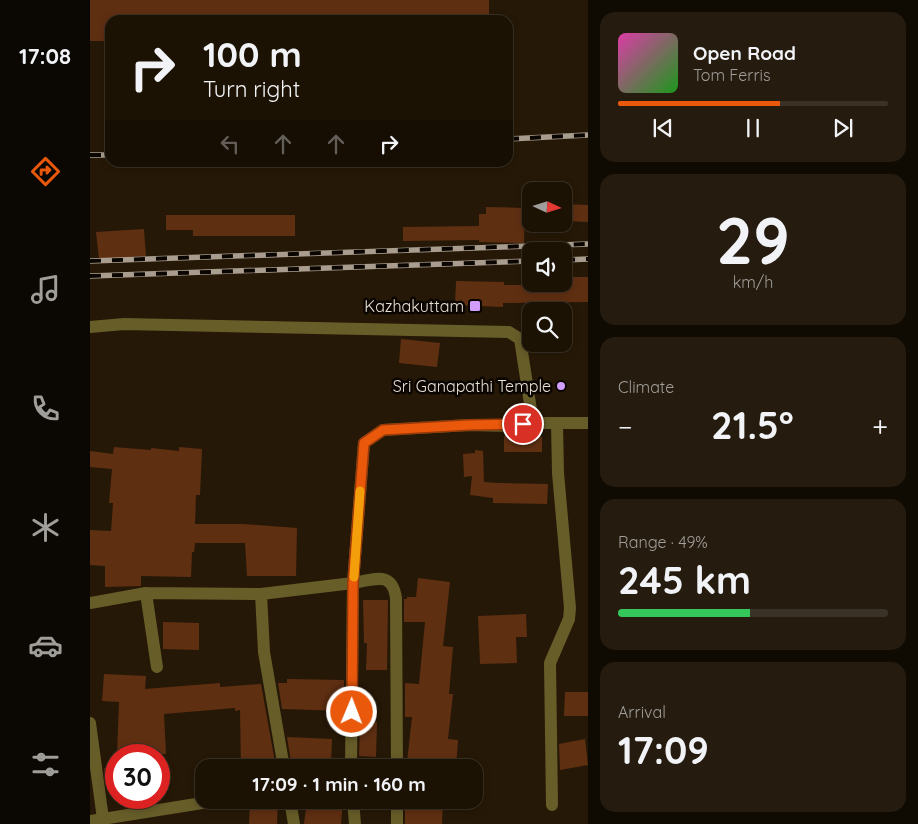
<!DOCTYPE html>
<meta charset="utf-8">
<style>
body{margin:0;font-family:Quicksand,sans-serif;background:#251b0e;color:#f1f3f6;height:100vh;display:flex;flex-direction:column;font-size:19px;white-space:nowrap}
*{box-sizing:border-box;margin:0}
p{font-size:16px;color:#a09e9a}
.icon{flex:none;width:28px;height:28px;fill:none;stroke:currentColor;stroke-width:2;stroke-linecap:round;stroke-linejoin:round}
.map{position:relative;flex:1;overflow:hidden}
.panel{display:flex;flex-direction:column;gap:12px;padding:12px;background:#0f0a02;width:330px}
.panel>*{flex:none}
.hud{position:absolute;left:15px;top:15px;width:408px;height:152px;border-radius:15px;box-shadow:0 2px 8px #0003,0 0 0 1px #3a3226;background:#1c1204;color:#f1f3f6;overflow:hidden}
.needle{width:32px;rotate:94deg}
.fabs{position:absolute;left:432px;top:182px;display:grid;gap:10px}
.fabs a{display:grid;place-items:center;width:50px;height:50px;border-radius:10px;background:#1c1204;box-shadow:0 2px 8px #0003,0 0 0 1px #3a3226;font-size:25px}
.speed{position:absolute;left:15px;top:744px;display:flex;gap:10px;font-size:25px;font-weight:700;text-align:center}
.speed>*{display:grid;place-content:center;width:65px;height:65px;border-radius:50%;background:#1c1204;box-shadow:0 2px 8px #0003,0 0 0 1px #3a3226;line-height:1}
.speed .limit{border:8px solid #d22;background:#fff;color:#111}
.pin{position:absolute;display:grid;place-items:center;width:42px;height:42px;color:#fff;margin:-21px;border:2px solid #fff;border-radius:50%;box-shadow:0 1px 5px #0007}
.me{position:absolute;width:55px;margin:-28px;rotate:1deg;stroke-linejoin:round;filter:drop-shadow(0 0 4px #0008)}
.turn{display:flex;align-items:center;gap:18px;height:105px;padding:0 15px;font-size:22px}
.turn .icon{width:65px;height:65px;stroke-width:2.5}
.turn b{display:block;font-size:35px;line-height:42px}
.lanes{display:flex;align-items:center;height:48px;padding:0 15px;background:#0003;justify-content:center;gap:25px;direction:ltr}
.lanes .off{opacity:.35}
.big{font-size:38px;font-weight:700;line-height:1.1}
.panel .card{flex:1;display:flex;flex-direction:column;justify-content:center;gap:8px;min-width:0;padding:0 18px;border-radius:15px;background:#251b0e}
.panel .dial{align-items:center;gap:0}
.dial b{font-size:65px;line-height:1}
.song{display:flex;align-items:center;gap:15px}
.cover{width:60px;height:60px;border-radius:8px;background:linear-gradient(135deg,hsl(320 70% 55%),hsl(120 70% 35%))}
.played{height:5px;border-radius:2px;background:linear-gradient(90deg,#ea580c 60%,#3a3226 60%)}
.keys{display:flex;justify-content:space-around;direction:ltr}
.heat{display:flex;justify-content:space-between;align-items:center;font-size:28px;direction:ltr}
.charge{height:8px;border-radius:4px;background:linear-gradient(90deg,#34c759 49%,#3a3226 0)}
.trip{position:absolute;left:105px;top:759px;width:288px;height:50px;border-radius:15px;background:#1c1204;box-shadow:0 2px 8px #0003,0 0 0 1px #3a3226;font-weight:700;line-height:50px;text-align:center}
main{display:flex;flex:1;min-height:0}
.menu{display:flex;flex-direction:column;width:90px;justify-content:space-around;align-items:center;background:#0b0702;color:#a09e9a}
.menu .icon{width:35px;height:35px}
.menu .selected{color:#ea580c}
.menu b{font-size:22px;color:#f1f3f6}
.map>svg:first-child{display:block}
.building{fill:#5f2f12}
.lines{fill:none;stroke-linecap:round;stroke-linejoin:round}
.minor{stroke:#675d29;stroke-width:12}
.rail-casing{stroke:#a89d8f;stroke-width:5.5}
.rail{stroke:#0a0501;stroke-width:4;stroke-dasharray:11;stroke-linecap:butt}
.route-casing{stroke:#983908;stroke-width:12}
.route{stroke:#ea580c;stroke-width:9}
.slow{stroke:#f59e0b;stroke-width:9}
.poi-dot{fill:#d29dfd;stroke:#0a0501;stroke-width:2}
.labels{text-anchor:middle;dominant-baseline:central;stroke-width:5;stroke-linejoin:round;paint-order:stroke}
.poi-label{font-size:16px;fill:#e8dfd3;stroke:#0a0501;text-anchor:end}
</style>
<main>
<nav class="menu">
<b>17:08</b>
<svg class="icon selected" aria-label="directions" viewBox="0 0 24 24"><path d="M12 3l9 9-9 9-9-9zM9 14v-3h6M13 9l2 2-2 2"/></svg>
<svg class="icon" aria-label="music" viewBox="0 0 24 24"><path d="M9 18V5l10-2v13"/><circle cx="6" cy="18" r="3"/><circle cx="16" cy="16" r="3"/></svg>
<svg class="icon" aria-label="phone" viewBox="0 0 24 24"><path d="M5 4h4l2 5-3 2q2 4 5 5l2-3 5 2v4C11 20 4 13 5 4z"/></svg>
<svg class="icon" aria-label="climate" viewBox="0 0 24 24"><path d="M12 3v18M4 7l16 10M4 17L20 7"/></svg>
<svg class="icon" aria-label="car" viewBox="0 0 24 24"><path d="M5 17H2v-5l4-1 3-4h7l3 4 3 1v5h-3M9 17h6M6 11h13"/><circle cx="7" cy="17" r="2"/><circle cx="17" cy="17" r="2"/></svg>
<svg class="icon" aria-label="filters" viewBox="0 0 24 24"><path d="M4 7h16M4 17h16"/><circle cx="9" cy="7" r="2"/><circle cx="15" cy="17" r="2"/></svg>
</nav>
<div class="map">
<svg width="498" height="824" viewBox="0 0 498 824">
<rect width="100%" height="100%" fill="#261806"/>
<path class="building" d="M0 0H399V20H20V41H0Z
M474 204 498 205V222L474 221Z
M396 207 435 208 434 243 389 242V240L313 241V227L389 226V214H396Z
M76 215H205V236H103V230H76Z
M54 229 56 256 9 259 6 232Z
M474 277H498V302L413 303V307L365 305 366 281 414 282V285H460L474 284Z
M311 339 350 343 347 367 309 363Z
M414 436 452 437V452H414Z
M24 447 61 450V448L89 451V447L112 449 110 495H106L105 524H153L207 528 206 576H157L155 543H105L104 552H102L101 577 51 576V586L15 587V566L0 565V530L21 531 23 503H19L22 469 0 467V451L23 454Z
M385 450 393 451 394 482 408 483 458 484 457 504 403 503V498L380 495 382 476 374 477 373 454 385 453Z
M328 578 360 582 353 646 363 647 359 694H363L358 739 368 740 366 767 317 762 322 717H315V683L329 684 335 622H314V599H317V597H326Z
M273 600H298L297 670H276L277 643H274Z
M436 614 437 637H426L427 663 390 664 388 616Z
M73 622 109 623V650L73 649Z
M14 674 56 676 55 689 130 683V687L171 684 186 768H151L150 710 145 711V708L74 714 76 754 27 755 29 702 12 701Z
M197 679 254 680V711L192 709 188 683H197Z
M475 692H498V716H474Z
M270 721 287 722 286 757 269 756Z
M197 737 242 739 241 768H202Z
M495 739 498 765 470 770 469 744Z
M26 767V788H17L14 768Z
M160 800H188L187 824H159Z
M217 800 253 801 251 824H214Z
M315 800H353L352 824H315Z"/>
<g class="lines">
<path class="minor" d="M0 327 34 324 419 332 430 339 443 423
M56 593 67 667
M171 594 174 652 194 768
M0 603 56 593 171 594 263 583 274 443 293 430 379 425 422 426 443 423H498
M0 723 13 819
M261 768 263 583C284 580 302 570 306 598L307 768
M200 800 204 824
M263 800 265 824
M307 800V824
M462 805 460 663 479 619 480 608 468 473 467 424
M0 821 131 800"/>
<defs>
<path id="rail" d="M418 139 498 135
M0 155H20
M474 260 498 259
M0 261 498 244
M0 276 441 261"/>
</defs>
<use href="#rail" class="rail-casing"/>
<use href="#rail" class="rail"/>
</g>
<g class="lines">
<defs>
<path id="route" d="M262 712 263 583 274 443 293 430 379 425 433 424"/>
</defs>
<use href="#route" class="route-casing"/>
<use href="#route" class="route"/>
<path class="slow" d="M264 577 270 491"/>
</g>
<g class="poi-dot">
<rect x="379" y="300" width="12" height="12" rx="2.5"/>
<circle cx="471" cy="386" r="5"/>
</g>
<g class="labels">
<g class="poi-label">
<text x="374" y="306">Kazhakuttam</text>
<text x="461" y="386">Sri Ganapathi Temple</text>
</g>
</g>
</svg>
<div class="fabs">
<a><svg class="needle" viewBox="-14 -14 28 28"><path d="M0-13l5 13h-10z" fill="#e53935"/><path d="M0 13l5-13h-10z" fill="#a09e9a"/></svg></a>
<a><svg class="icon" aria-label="sound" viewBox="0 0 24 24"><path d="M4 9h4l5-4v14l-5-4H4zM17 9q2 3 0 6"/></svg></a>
<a><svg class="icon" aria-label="search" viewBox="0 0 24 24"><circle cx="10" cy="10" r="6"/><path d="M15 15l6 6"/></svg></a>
</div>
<div class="speed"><div class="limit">30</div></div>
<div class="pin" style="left:433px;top:424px;background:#d93025"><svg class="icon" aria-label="arrive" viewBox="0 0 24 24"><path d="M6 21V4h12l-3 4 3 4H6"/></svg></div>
<svg class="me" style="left:262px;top:712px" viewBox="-20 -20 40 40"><circle r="17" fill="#ea580c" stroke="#fff" stroke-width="3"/><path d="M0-11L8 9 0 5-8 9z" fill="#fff"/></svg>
<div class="trip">17:09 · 1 min · 160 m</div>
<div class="hud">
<div class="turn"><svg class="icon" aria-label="right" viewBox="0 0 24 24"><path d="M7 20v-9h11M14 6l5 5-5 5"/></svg><div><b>100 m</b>Turn right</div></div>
<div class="lanes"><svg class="icon off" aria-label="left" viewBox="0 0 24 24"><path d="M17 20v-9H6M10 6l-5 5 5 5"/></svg><svg class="icon off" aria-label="ahead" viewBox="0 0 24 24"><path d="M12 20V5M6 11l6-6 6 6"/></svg><svg class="icon off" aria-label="ahead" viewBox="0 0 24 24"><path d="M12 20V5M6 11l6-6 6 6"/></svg><svg class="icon" aria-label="right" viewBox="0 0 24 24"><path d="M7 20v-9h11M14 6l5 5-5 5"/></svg></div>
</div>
</div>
<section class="panel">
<div class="card">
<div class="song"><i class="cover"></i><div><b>Open Road</b><p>Tom Ferris</p></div></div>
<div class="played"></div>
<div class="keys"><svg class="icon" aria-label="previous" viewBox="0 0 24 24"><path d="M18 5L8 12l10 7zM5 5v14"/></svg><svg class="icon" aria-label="pause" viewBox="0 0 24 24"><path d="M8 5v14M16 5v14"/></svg><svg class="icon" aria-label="next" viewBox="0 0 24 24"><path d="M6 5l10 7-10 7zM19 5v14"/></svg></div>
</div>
<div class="card dial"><b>29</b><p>km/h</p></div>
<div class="card"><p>Climate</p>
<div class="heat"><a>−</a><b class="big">21.5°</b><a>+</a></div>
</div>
<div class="card"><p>Range · 49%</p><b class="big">245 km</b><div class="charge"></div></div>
<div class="card"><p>Arrival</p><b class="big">17:09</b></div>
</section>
</main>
